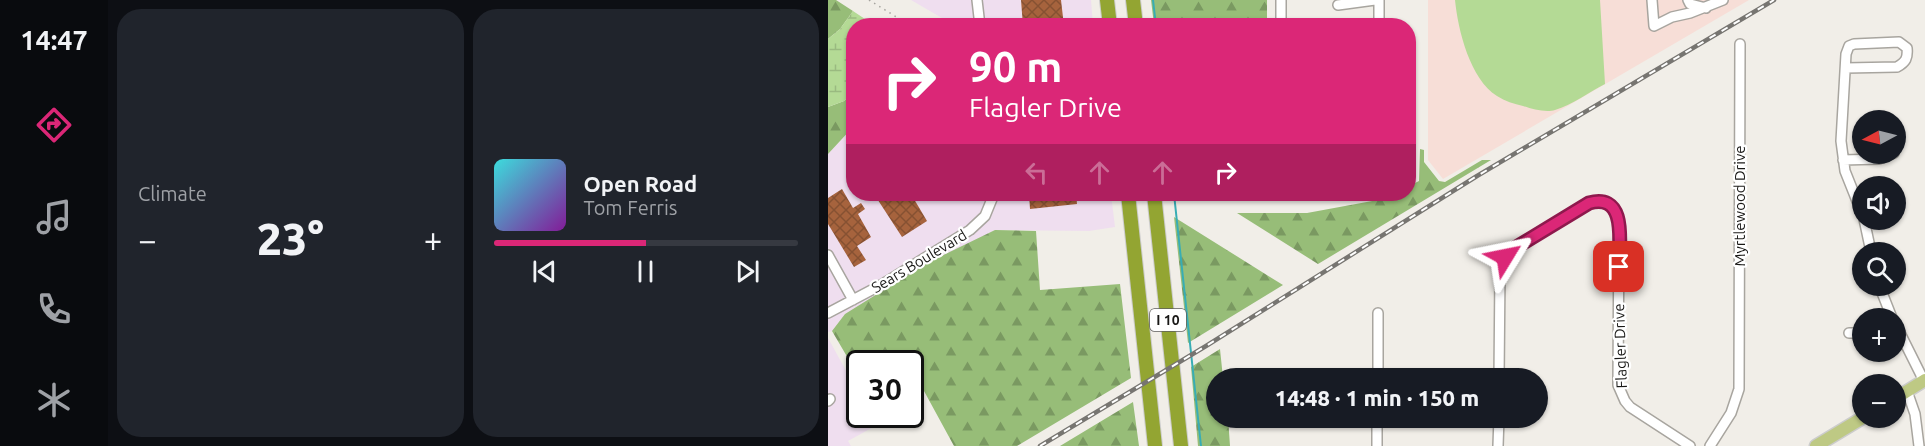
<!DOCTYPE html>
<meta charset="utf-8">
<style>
body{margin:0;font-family:Ubuntu,sans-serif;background:#20242c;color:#f1f3f6;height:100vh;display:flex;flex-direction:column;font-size:22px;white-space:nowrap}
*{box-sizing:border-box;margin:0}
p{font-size:20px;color:#9ea1a6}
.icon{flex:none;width:33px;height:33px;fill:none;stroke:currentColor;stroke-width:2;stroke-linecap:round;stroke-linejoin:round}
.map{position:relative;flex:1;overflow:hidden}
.sheet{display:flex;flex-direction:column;gap:9px;padding:9px;background:#0d0f14;width:720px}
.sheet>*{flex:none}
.top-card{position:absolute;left:18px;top:18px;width:570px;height:183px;border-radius:24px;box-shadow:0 2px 4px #0004;background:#db2777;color:#fff;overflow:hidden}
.needle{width:39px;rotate:263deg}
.controls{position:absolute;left:1024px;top:110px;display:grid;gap:12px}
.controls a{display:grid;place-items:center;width:54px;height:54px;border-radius:50%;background:#171b24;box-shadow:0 2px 4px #0004;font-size:30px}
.speed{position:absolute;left:18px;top:350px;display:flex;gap:12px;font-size:30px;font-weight:700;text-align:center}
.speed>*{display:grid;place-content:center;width:78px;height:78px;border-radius:50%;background:#171b24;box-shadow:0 2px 4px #0004;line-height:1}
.speed .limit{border:3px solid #111;border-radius:9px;background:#fff;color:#111}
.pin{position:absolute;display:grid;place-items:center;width:51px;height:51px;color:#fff;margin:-26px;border-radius:12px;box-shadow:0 3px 9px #0006}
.me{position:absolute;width:66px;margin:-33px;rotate:55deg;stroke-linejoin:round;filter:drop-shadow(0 0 4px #0008)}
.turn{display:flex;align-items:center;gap:21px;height:126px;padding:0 24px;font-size:27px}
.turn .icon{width:78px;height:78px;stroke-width:2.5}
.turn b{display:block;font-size:42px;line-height:51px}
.lanes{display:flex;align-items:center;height:57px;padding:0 24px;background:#0003;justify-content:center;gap:30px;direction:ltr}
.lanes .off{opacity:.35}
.big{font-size:45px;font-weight:800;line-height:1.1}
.sheet .card{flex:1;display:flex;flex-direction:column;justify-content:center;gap:9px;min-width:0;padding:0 21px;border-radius:24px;background:#20242c}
.song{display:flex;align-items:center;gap:18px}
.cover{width:72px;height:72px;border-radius:9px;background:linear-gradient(135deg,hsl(180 70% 55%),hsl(290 70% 35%))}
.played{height:6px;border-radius:3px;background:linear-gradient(90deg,#db2777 50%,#363941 50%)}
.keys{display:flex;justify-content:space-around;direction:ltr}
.heat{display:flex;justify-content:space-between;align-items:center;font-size:33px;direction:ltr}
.sheet .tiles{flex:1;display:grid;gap:9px;grid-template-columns:repeat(2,1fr)}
.trip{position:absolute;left:378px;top:368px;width:342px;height:60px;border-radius:30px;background:#171b24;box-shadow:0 2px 4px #0004;font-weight:800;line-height:60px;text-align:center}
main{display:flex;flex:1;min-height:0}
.tab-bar{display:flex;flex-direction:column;width:108px;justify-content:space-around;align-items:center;background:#090b0e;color:#9ea1a6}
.tab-bar .icon{width:42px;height:42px}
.tab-bar .active{color:#db2777}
.tab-bar b{font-size:27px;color:#f1f3f6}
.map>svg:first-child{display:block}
.commercial{fill:#efdeef}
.education{fill:#f7ded7}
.forest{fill:url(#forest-firs)}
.wetland{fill:url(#wetland-marsh)}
.park{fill:#b4da95}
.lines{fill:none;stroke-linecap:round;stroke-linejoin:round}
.stream{stroke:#38adb4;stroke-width:2}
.building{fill:url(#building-cross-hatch)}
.minor-casing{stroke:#a8a59f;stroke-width:12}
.major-casing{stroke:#ccc;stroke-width:15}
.highway-casing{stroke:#ccc;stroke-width:16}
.path{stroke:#a6a49f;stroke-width:1.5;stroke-dasharray:1.5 4.5;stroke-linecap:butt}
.minor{stroke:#fff;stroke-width:9}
.major{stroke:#bec984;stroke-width:12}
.highway{stroke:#93a532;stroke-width:14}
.rail-casing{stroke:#777571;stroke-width:4.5}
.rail{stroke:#fff;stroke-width:2;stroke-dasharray:7;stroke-linecap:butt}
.route-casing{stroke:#8e194d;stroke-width:15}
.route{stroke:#db2777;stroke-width:10}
.labels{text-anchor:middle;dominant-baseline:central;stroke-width:4.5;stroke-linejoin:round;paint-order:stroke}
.shield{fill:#fff;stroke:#5e5d5c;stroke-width:1.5}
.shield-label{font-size:14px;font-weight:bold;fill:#191816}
.street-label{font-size:15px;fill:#191816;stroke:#fff}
</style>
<main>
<nav class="tab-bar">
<b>14:47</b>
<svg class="icon active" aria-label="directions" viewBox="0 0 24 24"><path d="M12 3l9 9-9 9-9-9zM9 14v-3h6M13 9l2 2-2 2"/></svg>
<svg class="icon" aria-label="music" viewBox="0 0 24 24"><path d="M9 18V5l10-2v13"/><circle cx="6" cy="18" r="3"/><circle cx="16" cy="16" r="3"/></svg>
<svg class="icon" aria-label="phone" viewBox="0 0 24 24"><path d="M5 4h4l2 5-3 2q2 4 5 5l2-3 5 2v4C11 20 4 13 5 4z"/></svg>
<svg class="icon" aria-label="climate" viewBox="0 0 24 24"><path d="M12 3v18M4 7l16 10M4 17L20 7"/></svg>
</nav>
<section class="sheet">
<div class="tiles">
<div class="card"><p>Climate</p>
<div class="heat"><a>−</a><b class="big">23°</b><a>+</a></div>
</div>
<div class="card">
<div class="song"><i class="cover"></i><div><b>Open Road</b><p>Tom Ferris</p></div></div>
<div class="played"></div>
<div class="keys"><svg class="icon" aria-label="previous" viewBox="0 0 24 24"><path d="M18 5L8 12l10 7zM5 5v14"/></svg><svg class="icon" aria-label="pause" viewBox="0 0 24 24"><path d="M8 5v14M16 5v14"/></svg><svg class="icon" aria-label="next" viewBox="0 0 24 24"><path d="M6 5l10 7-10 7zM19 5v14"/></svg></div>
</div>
</div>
</section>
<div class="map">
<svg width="1097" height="446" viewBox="0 0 1097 446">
<defs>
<pattern id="forest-firs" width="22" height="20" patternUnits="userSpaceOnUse" patternTransform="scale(1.5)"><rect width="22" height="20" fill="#97bd78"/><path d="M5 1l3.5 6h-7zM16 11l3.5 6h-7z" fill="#7a9961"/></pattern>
<pattern id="wetland-marsh" width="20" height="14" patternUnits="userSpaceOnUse" patternTransform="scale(1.5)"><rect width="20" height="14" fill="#b4da95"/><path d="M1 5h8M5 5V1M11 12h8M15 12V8" fill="none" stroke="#9aba80"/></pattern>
<pattern id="building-cross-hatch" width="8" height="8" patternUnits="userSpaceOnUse" patternTransform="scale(1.5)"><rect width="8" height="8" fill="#a6633d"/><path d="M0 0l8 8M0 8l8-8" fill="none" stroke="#865132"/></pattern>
</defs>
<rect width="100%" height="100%" fill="#f1eee8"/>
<path class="commercial" d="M83 0H144L147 25H126Z
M154 0H263L265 25H156Z
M25 127 26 194H162L153 214 139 227 51 282 0 308V154Z
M171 194H283L287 227 261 231 167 230 17 314 4 331 0 332V318L56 288 145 234 161 217Z
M0 338 31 394 32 414H43L49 425 20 441 23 446H0Z"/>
<path class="education" d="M600 0H921L615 179 600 160Z"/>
<path class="forest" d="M0 0H8L25 11 12 29 0 39Z
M323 0H439V25H326Z
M25 92V127L0 154V107L16 101Z
M592 149 596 150V162L611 181 617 182 654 160H663L490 264 409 213H479L555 199 566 194H580L581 186 591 181Z
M346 217 455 285 360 343Z
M167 230 208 231 212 290 292 284 303 378 189 446H126L90 380 83 384 82 363H32L31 377 4 331 17 314 99 263Z
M392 349 395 378H388V417H400L402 446H370L363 367Z
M305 402 311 446H232Z"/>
<path class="wetland" d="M25 11 46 25 26 26 25 92 16 101 0 107V39L12 29Z"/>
<path class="park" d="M627 0H772L777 84C761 92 744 105 727 110 718 113 704 109 695 106 686 104 677 101 669 96 642 79 630 30 627 0Z"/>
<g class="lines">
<path class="stream" d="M325 0 328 26
M346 194 373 446"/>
</g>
<path class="building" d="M193 0H233L236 26H195Z
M14 189 25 208 33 203 37 209 30 214 43 237 29 246 38 260 26 267 0 224V198Z
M46 194H83L99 221 74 237Z
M201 194H248L249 204 202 209Z"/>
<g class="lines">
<defs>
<path id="minor" d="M149 0 152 26
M453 0V26
M551 0V26
M824 0 826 26 844 17 862 13 895 0
M860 0 862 4 878 8
M510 5 547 0
M1018 68 1069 67C1078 62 1080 58 1079 48L1071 42 1026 44 1021 46 1018 54 1013 141 1017 171 1035 216
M1015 160 1051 159 1066 153
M1036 219 1043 252
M0 255 25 300
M1051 285 1064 318
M0 313 53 285 142 230 157 216 166 194
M1068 325 1096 381
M1021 333H1035
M550 378V313
M671 378 672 271 673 264 682 251 761 203C776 199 786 205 791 219L790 385 797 401 802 407 862 446
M1079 391 1087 414 1091 446
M0 401 2 399
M549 446V417
M670 446 671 417
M882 446 903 413 911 389 912 44"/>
<path id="major" d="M1068 398 1097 380
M988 446 1036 417"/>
<path id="highway" d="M279 0 282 26
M305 0 308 26
M300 194 327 446
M326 194 353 446"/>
</defs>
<use href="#minor" class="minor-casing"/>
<use href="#major" class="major-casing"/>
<use href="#highway" class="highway-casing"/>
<path class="path" d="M41 0 83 26"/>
<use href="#minor" class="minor"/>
<use href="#major" class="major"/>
<use href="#highway" class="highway"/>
<defs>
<path id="rail" d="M212 446 378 346 649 176 946 0"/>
</defs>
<use href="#rail" class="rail-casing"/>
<use href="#rail" class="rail"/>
</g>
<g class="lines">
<defs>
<path id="route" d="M677 257 682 251 761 203C800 192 791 244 791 267"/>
</defs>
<use href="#route" class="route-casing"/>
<use href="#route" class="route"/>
</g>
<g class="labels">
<rect class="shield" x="322" y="309" width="36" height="22" rx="4.5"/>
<g class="shield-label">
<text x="340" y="320">I 10</text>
</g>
<g class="street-label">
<text transform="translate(911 206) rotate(-90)">Myrtlewood Drive</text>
<text transform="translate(91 261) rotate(-31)">Sears Boulevard</text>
<text transform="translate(792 346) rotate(-92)">Flagler Drive</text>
</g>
</g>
</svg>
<div class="controls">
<a><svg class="needle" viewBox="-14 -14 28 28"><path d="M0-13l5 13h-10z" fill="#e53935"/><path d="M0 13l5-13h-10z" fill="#9ea1a6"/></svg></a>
<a><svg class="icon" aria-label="sound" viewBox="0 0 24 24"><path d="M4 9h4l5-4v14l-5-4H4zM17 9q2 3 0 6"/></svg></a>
<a><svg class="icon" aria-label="search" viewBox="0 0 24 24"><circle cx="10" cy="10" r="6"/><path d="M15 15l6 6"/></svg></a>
<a>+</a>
<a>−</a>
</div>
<div class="speed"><div class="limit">30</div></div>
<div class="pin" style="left:791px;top:267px;background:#d93025"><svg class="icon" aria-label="arrive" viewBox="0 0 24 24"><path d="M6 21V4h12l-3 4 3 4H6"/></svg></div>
<svg class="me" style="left:677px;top:257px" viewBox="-20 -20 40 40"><path d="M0-17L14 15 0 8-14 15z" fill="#db2777" stroke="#fff" stroke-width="4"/></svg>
<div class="trip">14:48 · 1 min · 150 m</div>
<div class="top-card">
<div class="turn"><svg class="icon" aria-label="right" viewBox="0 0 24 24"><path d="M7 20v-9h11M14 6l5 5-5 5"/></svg><div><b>90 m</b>Flagler Drive</div></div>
<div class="lanes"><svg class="icon off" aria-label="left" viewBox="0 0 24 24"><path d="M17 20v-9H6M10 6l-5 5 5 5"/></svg><svg class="icon off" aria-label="ahead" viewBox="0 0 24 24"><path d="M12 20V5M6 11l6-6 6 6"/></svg><svg class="icon off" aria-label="ahead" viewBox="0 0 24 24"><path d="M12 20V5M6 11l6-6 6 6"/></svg><svg class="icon" aria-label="right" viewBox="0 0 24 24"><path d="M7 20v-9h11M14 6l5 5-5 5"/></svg></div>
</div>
</div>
</main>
